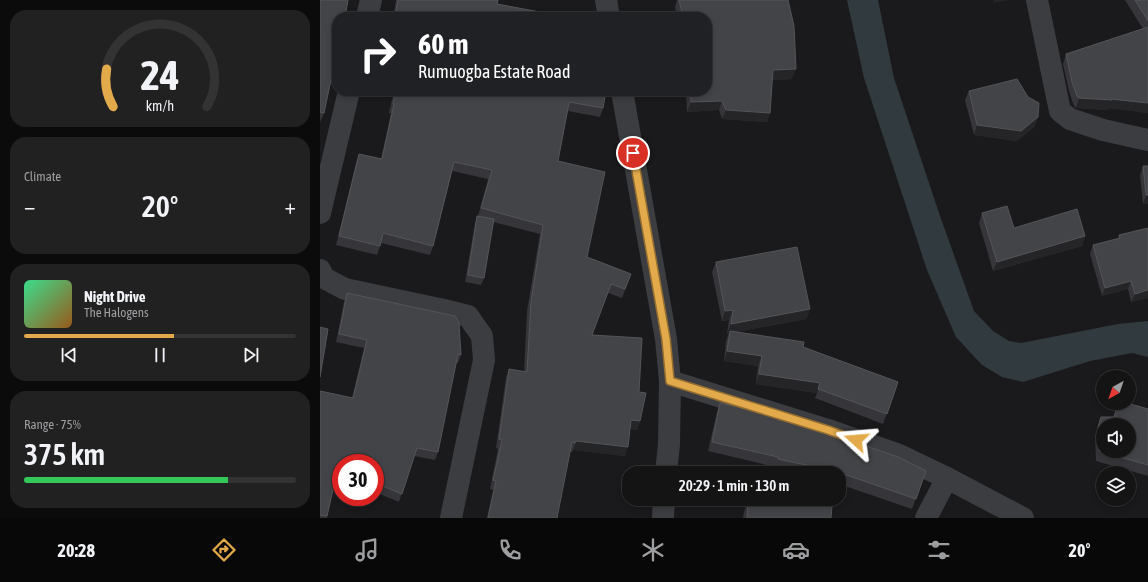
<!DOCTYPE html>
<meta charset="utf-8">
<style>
body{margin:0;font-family:"Asap Condensed",sans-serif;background:#212122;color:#f1f3f6;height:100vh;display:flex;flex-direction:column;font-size:15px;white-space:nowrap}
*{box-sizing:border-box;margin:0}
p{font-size:13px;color:#9d9ea0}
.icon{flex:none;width:22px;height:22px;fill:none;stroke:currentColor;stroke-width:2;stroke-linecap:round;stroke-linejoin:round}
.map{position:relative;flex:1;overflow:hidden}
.side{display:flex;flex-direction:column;gap:10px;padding:10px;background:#0b0b0c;width:320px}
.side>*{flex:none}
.banner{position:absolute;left:12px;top:12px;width:380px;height:84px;border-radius:16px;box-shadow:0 2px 6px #0003,0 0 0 1px #333334;background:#202124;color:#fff;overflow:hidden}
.needle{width:26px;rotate:220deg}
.tools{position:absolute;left:776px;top:370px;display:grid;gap:8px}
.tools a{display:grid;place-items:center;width:40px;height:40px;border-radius:50%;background:#141415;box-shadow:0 2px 6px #0003,0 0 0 1px #333334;font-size:20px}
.speed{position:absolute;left:12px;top:454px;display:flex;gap:8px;font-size:20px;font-weight:700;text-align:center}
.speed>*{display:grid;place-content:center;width:52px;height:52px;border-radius:50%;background:#141415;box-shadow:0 2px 6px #0003,0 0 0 1px #333334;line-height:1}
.speed .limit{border:6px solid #d22;background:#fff;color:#111}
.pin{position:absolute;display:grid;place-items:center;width:34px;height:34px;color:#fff;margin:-17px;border:2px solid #fff;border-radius:50%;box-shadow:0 1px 4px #0007}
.me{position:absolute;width:44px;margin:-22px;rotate:289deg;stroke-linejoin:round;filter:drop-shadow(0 0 3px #0008)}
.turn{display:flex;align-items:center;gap:14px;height:84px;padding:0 20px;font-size:18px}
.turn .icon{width:52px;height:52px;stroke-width:2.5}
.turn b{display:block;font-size:28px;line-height:34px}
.big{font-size:30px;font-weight:600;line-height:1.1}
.side .tile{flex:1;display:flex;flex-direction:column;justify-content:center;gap:6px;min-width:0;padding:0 14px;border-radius:16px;background:#212122}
.side .dial{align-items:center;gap:0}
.dial svg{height:104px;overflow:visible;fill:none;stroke:#333334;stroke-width:7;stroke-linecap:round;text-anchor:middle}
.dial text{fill:#f1f3f6;stroke:none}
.song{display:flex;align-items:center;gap:12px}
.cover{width:48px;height:48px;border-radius:6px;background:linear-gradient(135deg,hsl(150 70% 55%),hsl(30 70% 35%))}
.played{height:4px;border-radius:2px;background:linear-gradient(90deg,#e3aa4b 55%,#333334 55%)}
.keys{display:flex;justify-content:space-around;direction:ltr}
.heat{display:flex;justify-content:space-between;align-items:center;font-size:22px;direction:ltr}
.charge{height:6px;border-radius:3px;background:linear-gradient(90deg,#34c759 75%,#333334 0)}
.trip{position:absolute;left:302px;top:466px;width:224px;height:40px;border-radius:16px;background:#141415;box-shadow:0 2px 6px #0003,0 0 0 1px #333334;font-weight:600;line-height:40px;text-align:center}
.menu{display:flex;height:64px;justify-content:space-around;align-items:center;background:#080808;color:#9d9ea0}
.menu .icon{width:28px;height:28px}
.menu .active{color:#e3aa4b}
.menu b{font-size:18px;color:#f1f3f6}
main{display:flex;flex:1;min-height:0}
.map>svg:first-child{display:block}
.water{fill:#313a3f}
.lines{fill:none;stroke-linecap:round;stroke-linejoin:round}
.minor{stroke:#3b3d41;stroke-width:22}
.wall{fill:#36363a}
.shaded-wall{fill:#252528}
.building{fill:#434447;stroke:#545559;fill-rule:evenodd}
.route-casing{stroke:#946e31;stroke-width:10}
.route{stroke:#e3aa4b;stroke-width:7}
</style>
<main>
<section class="side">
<div class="tile dial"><svg viewBox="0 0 100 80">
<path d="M14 69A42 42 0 1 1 86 69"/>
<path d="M14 69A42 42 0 0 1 9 40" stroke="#e3aa4b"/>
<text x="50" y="56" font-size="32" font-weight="700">24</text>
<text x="50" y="72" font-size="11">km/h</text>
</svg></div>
<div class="tile"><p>Climate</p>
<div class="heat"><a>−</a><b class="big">20°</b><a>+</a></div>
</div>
<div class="tile">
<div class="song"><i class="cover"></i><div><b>Night Drive</b><p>The Halogens</p></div></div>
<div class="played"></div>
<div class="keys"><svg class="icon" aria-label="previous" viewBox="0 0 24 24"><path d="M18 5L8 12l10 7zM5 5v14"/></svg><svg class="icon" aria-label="pause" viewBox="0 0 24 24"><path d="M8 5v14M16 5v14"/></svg><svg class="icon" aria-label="next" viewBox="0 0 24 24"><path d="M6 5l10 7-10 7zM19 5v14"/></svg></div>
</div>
<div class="tile"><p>Range · 75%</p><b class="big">375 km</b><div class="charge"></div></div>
</section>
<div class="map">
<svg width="828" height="518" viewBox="0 0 828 518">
<rect width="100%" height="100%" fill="#1a1a1c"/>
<path class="water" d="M527 0H558L574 78 620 216 654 311 673 331 689 341 701 343 798 324 828 321V357L812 353 770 361 703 382 682 377 662 365 636 337 607 270 544 78Z"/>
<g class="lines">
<path class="minor" d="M286 0 289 17
M717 0 740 111 750 119 783 130 828 140
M47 17 51 0
M302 91 346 339 350 381 349 444 346 473
M0 213 29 91
M0 270 4 278 25 289 124 310 148 316 162 336 164 360 131 518
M350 381 508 430 579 455 627 478 703 518
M343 518 344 499
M606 518 627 478"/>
</g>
<path class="wall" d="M0 0 4 113 0 122Z
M76 0H178L177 4 220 17H73Z
M357 0H468L472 79 452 80 450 113 447 122 402 119 399 110 367 112 366 91H387V17H357L355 7Z
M805 0H828V113L789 108 788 110 756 108 754 106 749 91 743 64 746 54 823 29Z
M74 91H286L283 108 280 117 248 111 238 161 267 257 311 274 302 298 288 293 272 335 319 392 320 421 317 430 310 429 305 456 253 450 252 452H250L237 518H167L173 490 170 489 178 449 176 448 186 378 189 369 204 372 207 311 220 234 173 222 164 278 161 285 145 282 155 223 157 216H158L168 179 132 171 113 246 110 255 61 243 57 255 16 245 36 163 39 154 61 159 71 113H69Z
M649 91 718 117 714 127 697 141 654 135 645 100Z
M823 166H828V204H823L820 175Z
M662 213 694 228 765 236 762 246 673 271 659 223Z
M799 235 828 298 811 302 808 289 782 296 770 254 773 245 798 239Z
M396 262 490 309 486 319 416 332 483 347 578 382 563 424 495 398 497 393 436 384 438 366 404 361 406 341 409 333 407 334 409 320 402 321 392 272Z
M27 293 141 355 138 363H136L118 452 115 460 94 456 79 502 55 492V463H21V488L14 487 12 494 7 518H0V391L32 398 44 348 16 342 24 302Z
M400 403 458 420 606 471 592 509 519 484V473H475L454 468 455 467 388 451 397 412Z
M798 403 828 409V476L776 461 775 437 781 417H794Z
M428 500 511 518H423L424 512Z"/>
<path class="shaded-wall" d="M674 0H689L673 3Z
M476 69 472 79 449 80 453 70Z
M759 98 791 99 828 103V113L789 108 788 110 756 108Z
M402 101 399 110 367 112 371 102Z
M406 110 450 113 447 122 402 119Z
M718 117 714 127 697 141 654 135 657 125Z
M826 195H828V204H823Z
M765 236 762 246 673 271 677 262Z
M811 281 808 289 782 296 785 288Z
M828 290V298L811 302 815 294Z
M490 309 486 319 410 333V331L409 333 407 334 411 324Z
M413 310 409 320 402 321 405 311Z
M407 351 442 356 438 366 404 361Z
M439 374 500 383 497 393 436 384Z
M311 420 320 421 317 430 307 429Z
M256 441 308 447 305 456 253 450Z"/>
<path class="building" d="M0 0H28L25 17H17V52L4 113 0 112Z
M78 0H178L177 4 220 12V17H75Z
M359 0H468L474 26 476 69 453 70 450 113 406 110 402 101 371 102 370 91H387V17H363Z
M815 0H828V21Z
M828 27V103L791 99 792 100 759 98 757 96 752 82 746 54Z
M697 79 708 97 719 103 718 117 701 131 657 125 649 91Z
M76 91H286L283 108 249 102 238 161 285 172 267 257 311 274 305 289 291 284 272 335 322 338 319 392 326 393 320 421 311 420 308 447 256 441 255 443 252 442 237 518H168L176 481 173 480 182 440 179 439 189 369 207 372 211 302 223 225 161 208 172 170 134 162 113 246 63 233 60 246 19 236 39 154 62 159 74 104H73Z
M823 166H828V195H826Z
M687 206 694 228 757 209 765 236 677 262 662 213Z
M157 216 174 219 164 278 148 275Z
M828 228V290L815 294 811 281 785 288 773 245 800 238 799 235Z
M477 247 490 309 411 324 413 310 405 311 396 262Z
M27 293 135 316 139 323 141 355 138 354 118 452 97 448 82 494 55 483V463H21V479L17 478 12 494 7 516 0 515V391L33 398 47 340 19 334Z
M0 327 8 329 0 377Z
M410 331 484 342 483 347 578 382 567 414 498 389 500 383 439 374 442 356 407 351Z
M400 403 454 415 459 417 458 420 494 428 578 457 606 471 596 499 515 471 458 459V457L392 442Z
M798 403H807L828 409V465L779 451 778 427 781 417H794ZM783 425H809V451H783Z
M428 500 512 506 511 518H427Z"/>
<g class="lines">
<defs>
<path id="route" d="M313 153 346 339 350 381 508 430 536 440"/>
</defs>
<use href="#route" class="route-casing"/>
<use href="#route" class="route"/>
</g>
</svg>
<div class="tools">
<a><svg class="needle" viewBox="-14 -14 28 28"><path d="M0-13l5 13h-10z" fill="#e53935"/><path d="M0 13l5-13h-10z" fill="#9d9ea0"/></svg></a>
<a><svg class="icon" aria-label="sound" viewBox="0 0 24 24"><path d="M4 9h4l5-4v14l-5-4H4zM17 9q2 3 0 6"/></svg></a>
<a><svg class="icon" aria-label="layers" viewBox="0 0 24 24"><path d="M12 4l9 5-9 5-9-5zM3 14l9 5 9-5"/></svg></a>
</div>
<div class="speed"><div class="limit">30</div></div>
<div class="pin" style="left:313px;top:153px;background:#d93025"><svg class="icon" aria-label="arrive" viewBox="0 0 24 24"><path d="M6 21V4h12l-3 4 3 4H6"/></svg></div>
<svg class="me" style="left:536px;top:440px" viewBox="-20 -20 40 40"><path d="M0-17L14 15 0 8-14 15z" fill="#e3aa4b" stroke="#fff" stroke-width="4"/></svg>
<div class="trip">20:29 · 1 min · 130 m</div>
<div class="banner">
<div class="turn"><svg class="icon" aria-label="right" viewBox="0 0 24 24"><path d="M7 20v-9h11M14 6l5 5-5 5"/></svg><div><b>60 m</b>Rumuogba Estate Road</div></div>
</div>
</div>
</main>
<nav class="menu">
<b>20:28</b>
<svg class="icon active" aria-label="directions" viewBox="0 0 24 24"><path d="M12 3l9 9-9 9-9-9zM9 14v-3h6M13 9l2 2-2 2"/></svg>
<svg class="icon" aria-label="music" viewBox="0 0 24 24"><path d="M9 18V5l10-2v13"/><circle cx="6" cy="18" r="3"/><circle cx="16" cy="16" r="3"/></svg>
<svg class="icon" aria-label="phone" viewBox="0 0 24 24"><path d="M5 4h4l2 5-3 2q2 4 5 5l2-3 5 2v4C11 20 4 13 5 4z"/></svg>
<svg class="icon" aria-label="climate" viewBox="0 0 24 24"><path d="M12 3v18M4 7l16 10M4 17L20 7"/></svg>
<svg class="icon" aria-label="car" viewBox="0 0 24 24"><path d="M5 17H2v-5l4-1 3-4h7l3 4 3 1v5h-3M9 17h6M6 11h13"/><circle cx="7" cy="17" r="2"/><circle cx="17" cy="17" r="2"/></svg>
<svg class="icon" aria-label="filters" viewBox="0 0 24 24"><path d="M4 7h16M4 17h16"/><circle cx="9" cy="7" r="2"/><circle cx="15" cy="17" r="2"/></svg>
<b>20°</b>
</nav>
